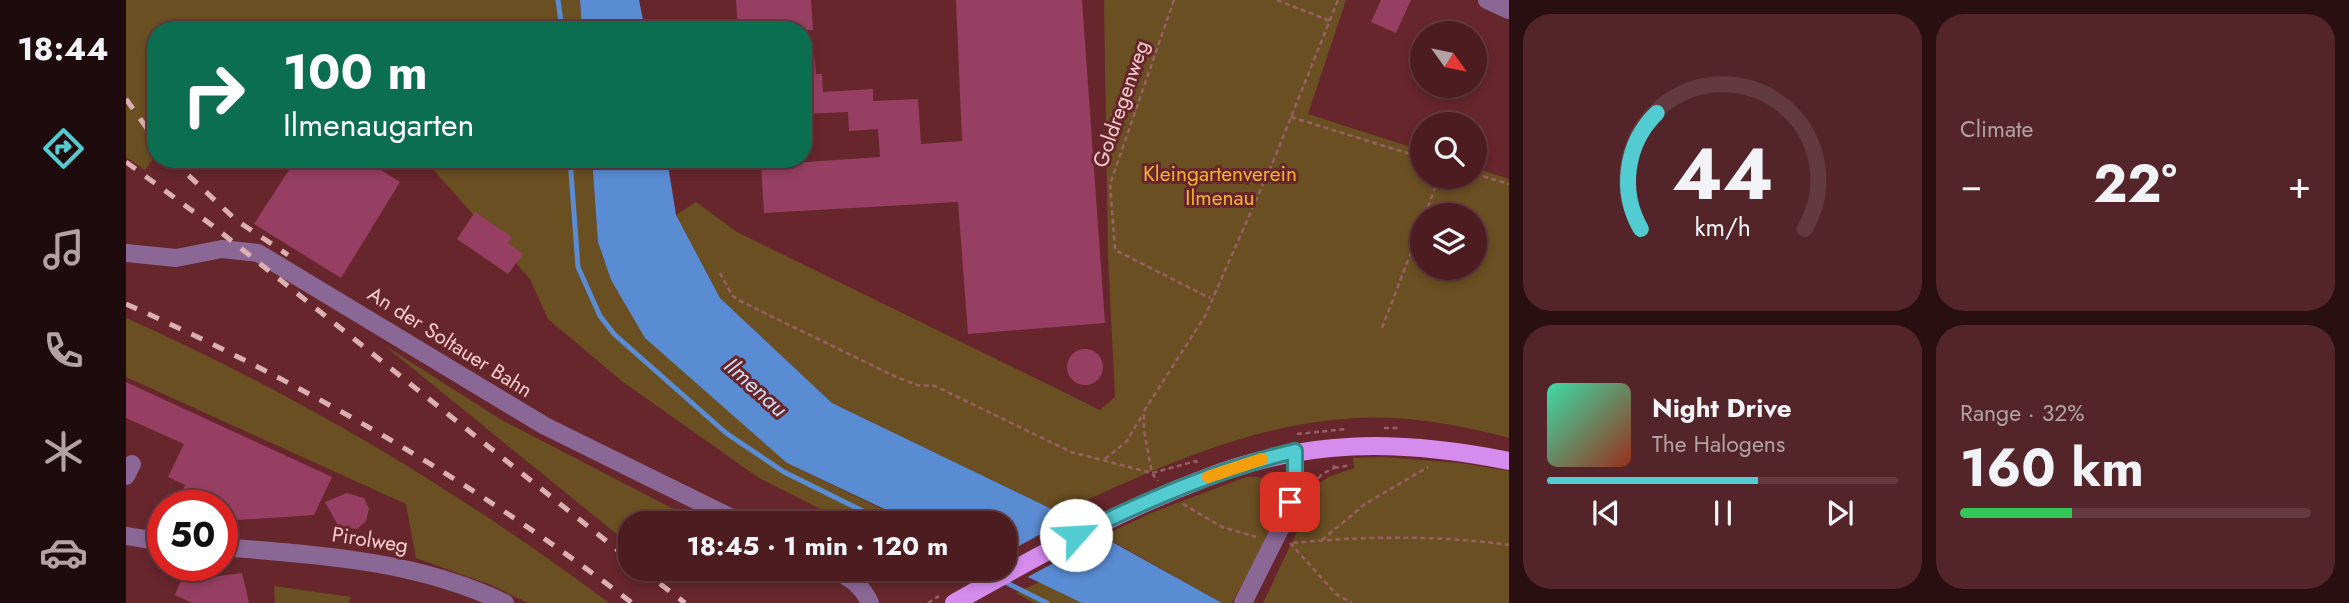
<!DOCTYPE html>
<meta charset="utf-8">
<style>
body{margin:0;font-family:Jost,sans-serif;background:#53252a;color:#f1f3f6;height:100vh;display:flex;flex-direction:column;font-size:26px;white-space:nowrap}
*{box-sizing:border-box;margin:0}
p{font-size:23px;color:#b2a1a5}
.icon{flex:none;width:38px;height:38px;fill:none;stroke:currentColor;stroke-width:2;stroke-linecap:round;stroke-linejoin:round}
.map{position:relative;flex:1;overflow:hidden}
.side{display:flex;flex-direction:column;gap:14px;padding:14px;background:#2a0f12;width:840px}
.side>*{flex:none}
.top-card{position:absolute;left:21px;top:21px;width:665px;height:147px;border-radius:28px;box-shadow:0 4px 10px #0003,0 0 0 2px #633a3f;background:#0b6e4f;color:#fff;overflow:hidden}
.needle{width:46px;rotate:123deg}
.tools{position:absolute;left:1284px;top:21px;display:grid;gap:14px}
.tools a{display:grid;place-items:center;width:77px;height:77px;border-radius:50%;background:#4c1c21;box-shadow:0 4px 10px #0003,0 0 0 2px #633a3f;font-size:35px}
.speed{position:absolute;left:21px;top:490px;display:flex;gap:14px;font-size:35px;font-weight:700;text-align:center}
.speed>*{display:grid;place-content:center;width:91px;height:91px;border-radius:50%;background:#4c1c21;box-shadow:0 4px 10px #0003,0 0 0 2px #633a3f;line-height:1}
.speed .limit{border:10px solid #d22;background:#fff;color:#111}
.pin{position:absolute;display:grid;place-items:center;width:60px;height:60px;color:#fff;margin:-30px;border-radius:14px;box-shadow:0 4px 10px #0006}
.me{position:absolute;width:77px;margin:-38px;rotate:64deg;stroke-linejoin:round;filter:drop-shadow(0 0 5px #0008)}
.turn{display:flex;align-items:center;gap:24px;height:147px;padding:0 21px;font-size:32px}
.turn .icon{width:91px;height:91px;stroke-width:2.5}
.turn b{display:block;font-size:49px;line-height:60px}
.big{font-size:52px;font-weight:700;line-height:1.1}
.side .card{flex:1;display:flex;flex-direction:column;justify-content:center;gap:10px;min-width:0;padding:0 24px;border-radius:28px;background:#53252a}
.side .dial{align-items:center;gap:0}
.dial svg{height:182px;overflow:visible;fill:none;stroke:#633a3f;stroke-width:7;stroke-linecap:round;text-anchor:middle}
.dial text{fill:#f1f3f6;stroke:none}
.song{display:flex;align-items:center;gap:21px}
.cover{width:84px;height:84px;border-radius:10px;background:linear-gradient(135deg,hsl(160 70% 55%),hsl(10 70% 35%))}
.played{height:7px;border-radius:4px;background:linear-gradient(90deg,#52ccd0 60%,#633a3f 60%)}
.keys{display:flex;justify-content:space-around;direction:ltr}
.heat{display:flex;justify-content:space-between;align-items:center;font-size:38px;direction:ltr}
.charge{height:10px;border-radius:5px;background:linear-gradient(90deg,#34c759 32%,#633a3f 0)}
.side .tiles{flex:1;display:grid;gap:14px;grid-template-columns:repeat(2,1fr)}
.trip{position:absolute;left:492px;top:511px;width:399px;height:70px;border-radius:28px;background:#4c1c21;box-shadow:0 4px 10px #0003,0 0 0 2px #633a3f;font-weight:700;line-height:70px;text-align:center}
main{display:flex;flex:1;min-height:0}
.dock{display:flex;flex-direction:column;width:126px;justify-content:space-around;align-items:center;background:#1e0b0d;color:#b2a1a5}
.dock .icon{width:49px;height:49px}
.dock .active{color:#52ccd0}
.dock b{font-size:32px;color:#f1f3f6}
.map>svg:first-child{display:block}
.green{fill:#6a4f22;fill-rule:evenodd}
.water{fill:#5a8cd4}
.pier{fill:#66262c}
.lines{fill:none;stroke-linecap:round;stroke-linejoin:round}
.stream{stroke:#5a8cd4;stroke-width:5}
.building{fill:#963f62}
.path{stroke:#986064;stroke-width:2.5;stroke-dasharray:5 3.5;stroke-linecap:butt}
.minor{stroke:#8b6796;stroke-width:18}
.major{stroke:#d68ced;stroke-width:18}
.rail{stroke:#dcb0b1;stroke-width:5;stroke-dasharray:12 12;stroke-linecap:butt}
.minor-bridge{stroke:#8b6796;stroke-width:18}
.major-bridge{stroke:#d68ced;stroke-width:18}
.route-casing{stroke:#358587;stroke-width:18}
.route{stroke:#52ccd0;stroke-width:12}
.slow{stroke:#f59e0b;stroke-width:12}
.labels{text-anchor:middle;dominant-baseline:central;stroke-width:6;stroke-linejoin:round;paint-order:stroke}
.street-label{font-size:21px;fill:#f4cccc;stroke:#66262c}
.park-label{font-size:21px;fill:#f5b235;stroke:#66262c}
.water-label{font-size:23px;font-style:italic;fill:#cddaee;stroke:#66262c}
</style>
<main>
<nav class="dock">
<b>18:44</b>
<svg class="icon active" aria-label="directions" viewBox="0 0 24 24"><path d="M12 3l9 9-9 9-9-9zM9 14v-3h6M13 9l2 2-2 2"/></svg>
<svg class="icon" aria-label="music" viewBox="0 0 24 24"><path d="M9 18V5l10-2v13"/><circle cx="6" cy="18" r="3"/><circle cx="16" cy="16" r="3"/></svg>
<svg class="icon" aria-label="phone" viewBox="0 0 24 24"><path d="M5 4h4l2 5-3 2q2 4 5 5l2-3 5 2v4C11 20 4 13 5 4z"/></svg>
<svg class="icon" aria-label="climate" viewBox="0 0 24 24"><path d="M12 3v18M4 7l16 10M4 17L20 7"/></svg>
<svg class="icon" aria-label="car" viewBox="0 0 24 24"><path d="M5 17H2v-5l4-1 3-4h7l3 4 3 1v5h-3M9 17h6M6 11h13"/><circle cx="7" cy="17" r="2"/><circle cx="17" cy="17" r="2"/></svg>
</nav>
<div class="map">
<svg width="1383" height="603" viewBox="0 0 1383 603">
<rect width="100%" height="100%" fill="#66262c"/>
<path class="green" d="M0 0H454L456 30H30V155L19 170 0 157Z
M978 0H1220L1182 114 1297 151V177H1349V168L1383 179V438C1335 425 1281 415 1231 418 1127 423 1027 469 934 513L706 403 594 298 550 215 570 202 611 232 974 410 989 397 982 256ZM1297 215H1349V268H1297Z
M298 159H466L472 242 485 280 661 463 785 523H722L633 478 497 382 422 319 404 279Z
M0 318C169 393 335 492 483 603H402L365 585 290 558 280 504 0 377Z
M258 345 374 419 563 517 559 523H504V545Z
M1257 457 1334 463 1383 471V603H1137L1194 483 1202 477 1228 468 1227 458Z
M1120 477C1188 471 1119 578 1106 603H1096L977 536 1025 513Z
M917 580 964 603H908L890 593Z
M148 586 225 597 223 603H149Z"/>
<path class="water" d="M454 0H513L519 30H456Z
M466 159H541L550 215 594 298 706 403 934 513 1096 603H956L879 566 878 523H788L661 463 519 338 485 280 472 242Z"/>
<path class="pier" d="M947 516 981 534 898 579 876 569H878L879 554Z"/>
<g class="lines">
<path class="stream" d="M432 0 436 30
M444 159 452 267 474 316 488 334 600 433 658 472 761 523
M852 569 868 577
M877 581 921 603"/>
</g>
<path class="building" d="M610 0H685L687 30H612Z
M830 0H956L979 323 842 334 832 202 638 213 635 165 754 157 752 129 723 131 722 112 677 114V42H687L690 74H696L697 92 747 89V101L792 99 795 144 836 141Z
M1255 0H1285L1270 33 1245 22Z
M170 159H237L274 182 215 278 128 224Z
M349 212 386 237 382 243 397 254 382 274 331 239Z
M941 367a18 18 0 1 1 36 0a18 18 0 1 1-36 0Z
M0 382 206 477 188 515 96 521V506H49L59 485 42 477 58 444 0 418Z
M221 493 238 498 243 509 240 521 231 529 213 527 199 502Z
M61 566 86 577 116 573 123 603H66L49 595Z"/>
<g class="lines">
<path class="path" d="M1048 0 984 184 989 250 1084 298
M1151 0 1204 21
M1165 117 1297 158
M1349 174 1383 184
M1299 215 1313 177
M594 273 606 295 612 300 768 376 791 385 809 386 945 452 1026 473 1032 481
M1256 328 1297 221
M1258 428H1273
M1171 434 1220 429
M979 459 1000 442 1017 414
M1071 463 1070 461 1026 473 1018 431V411L1079 316 1149 157 1212 0
M1208 468 1225 465
M1187 485 1196 474 1208 468V464
M1057 504 1096 527 1130 537
M1196 540 1239 504 1302 467
M1164 543 1210 594 1226 603
M1167 543C1238 536 1313 535 1383 545
M802 603 813 596"/>
<path class="minor" d="M1361 0 1383 10
M0 253 50 258 96 249 132 253 419 426 616 523
M0 476 6 464
M1159 519 1169 485V451
M0 536 37 542
M96 547C193 555 290 560 379 603
M707 569C724 578 736 585 744 603"/>
<path class="major" d="M1072 481C1177 438 1273 439 1383 461"/>
<path class="rail" d="M0 99 30 141
M45 159 110 220 162 255
M0 162 87 226 504 560
M0 304C180 384 350 483 506 603
M515 569 559 603"/>
<path class="minor-bridge" d="M1117 603 1159 519"/>
<path class="major-bridge" d="M828 603C908 558 986 514 1072 481"/>
</g>
<g class="lines">
<defs>
<path id="route" d="M950 535C1021 500 1092 469 1169 451V485L1164 502"/>
</defs>
<use href="#route" class="route-casing"/>
<use href="#route" class="route"/>
<path class="slow" d="M1082 477 1136 459"/>
</g>
<g class="labels">
<g class="street-label">
<text transform="translate(995 104) rotate(-71)">Goldregenweg</text>
<text transform="translate(324 342) rotate(32)">An der Soltauer Bahn</text>
<text transform="translate(244 540) rotate(9)">Pirolweg</text>
</g>
<g class="park-label">
<text x="1094" y="174">Kleingartenverein<tspan x="1094" dy="24">Ilmenau</tspan></text>
</g>
<g class="water-label">
<text transform="translate(630 387) rotate(42)">Ilmenau</text>
</g>
</g>
</svg>
<div class="tools">
<a><svg class="needle" viewBox="-14 -14 28 28"><path d="M0-13l5 13h-10z" fill="#e53935"/><path d="M0 13l5-13h-10z" fill="#b2a1a5"/></svg></a>
<a><svg class="icon" aria-label="search" viewBox="0 0 24 24"><circle cx="10" cy="10" r="6"/><path d="M15 15l6 6"/></svg></a>
<a><svg class="icon" aria-label="layers" viewBox="0 0 24 24"><path d="M12 4l9 5-9 5-9-5zM3 14l9 5 9-5"/></svg></a>
</div>
<div class="speed"><div class="limit">50</div></div>
<div class="pin" style="left:1164px;top:502px;background:#d93025"><svg class="icon" aria-label="arrive" viewBox="0 0 24 24"><path d="M6 21V4h12l-3 4 3 4H6"/></svg></div>
<svg class="me" style="left:950px;top:535px" viewBox="-20 -20 40 40"><circle r="19" fill="#fff"/><path d="M0-13L10 11 0 6-10 11z" fill="#52ccd0"/></svg>
<div class="trip">18:45 · 1 min · 120 m</div>
<div class="top-card">
<div class="turn"><svg class="icon" aria-label="right" viewBox="0 0 24 24"><path d="M7 20v-9h11M14 6l5 5-5 5"/></svg><div><b>100 m</b>Ilmenaugarten</div></div>
</div>
</div>
<section class="side">
<div class="tiles">
<div class="card dial"><svg viewBox="0 0 100 80">
<path d="M14 69A42 42 0 1 1 86 69"/>
<path d="M14 69A42 42 0 0 1 21 18" stroke="#52ccd0"/>
<text x="50" y="56" font-size="32" font-weight="700">44</text>
<text x="50" y="72" font-size="11">km/h</text>
</svg></div>
<div class="card"><p>Climate</p>
<div class="heat"><a>−</a><b class="big">22°</b><a>+</a></div>
</div>
<div class="card">
<div class="song"><i class="cover"></i><div><b>Night Drive</b><p>The Halogens</p></div></div>
<div class="played"></div>
<div class="keys"><svg class="icon" aria-label="previous" viewBox="0 0 24 24"><path d="M18 5L8 12l10 7zM5 5v14"/></svg><svg class="icon" aria-label="pause" viewBox="0 0 24 24"><path d="M8 5v14M16 5v14"/></svg><svg class="icon" aria-label="next" viewBox="0 0 24 24"><path d="M6 5l10 7-10 7zM19 5v14"/></svg></div>
</div>
<div class="card"><p>Range · 32%</p><b class="big">160 km</b><div class="charge"></div></div>
</div>
</section>
</main>
